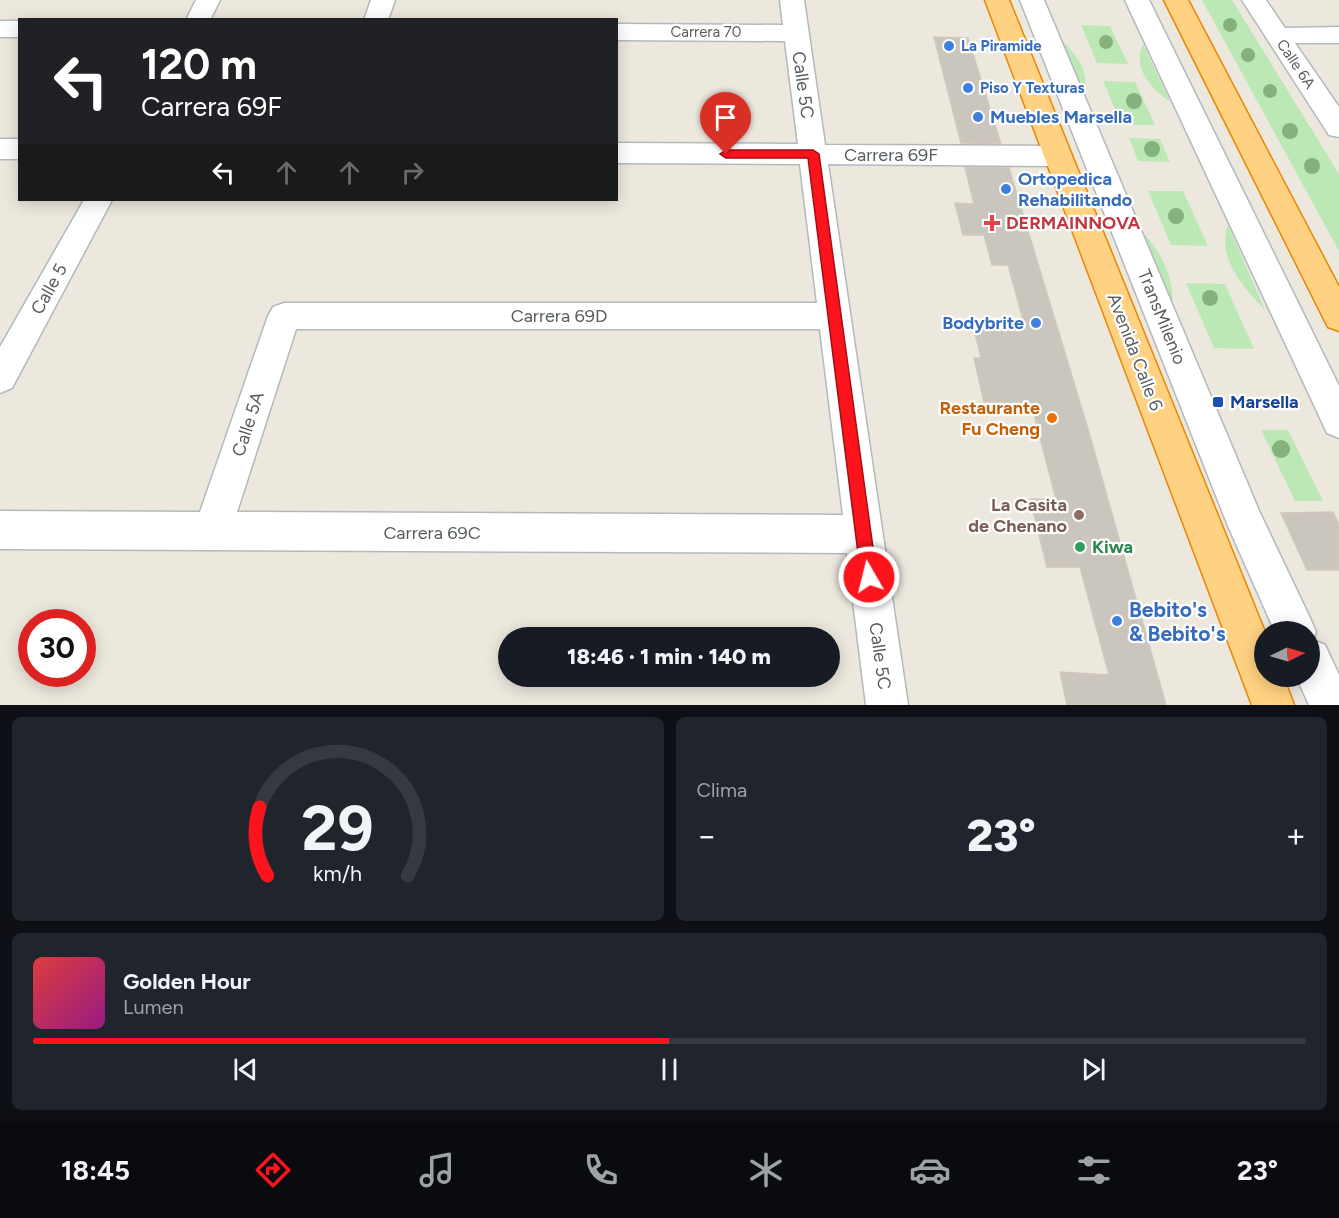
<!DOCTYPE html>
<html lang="es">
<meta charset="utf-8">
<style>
body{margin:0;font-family:Figtree,sans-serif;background:#20242c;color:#f1f3f6;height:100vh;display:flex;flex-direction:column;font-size:22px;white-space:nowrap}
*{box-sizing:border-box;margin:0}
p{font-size:20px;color:#9ea1a6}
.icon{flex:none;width:33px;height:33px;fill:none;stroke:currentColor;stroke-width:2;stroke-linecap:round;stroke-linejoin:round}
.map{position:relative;height:705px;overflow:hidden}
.drawer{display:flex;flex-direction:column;gap:12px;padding:12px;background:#0d0f14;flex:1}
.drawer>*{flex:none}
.banner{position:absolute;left:18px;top:18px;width:600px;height:183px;border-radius:0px;box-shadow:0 3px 15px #0003;background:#202124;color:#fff;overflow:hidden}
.needle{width:39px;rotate:85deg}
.tools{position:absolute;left:1254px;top:621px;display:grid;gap:12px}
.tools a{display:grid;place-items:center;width:66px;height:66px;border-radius:50%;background:#171b24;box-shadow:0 3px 15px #0003;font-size:30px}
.speed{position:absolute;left:18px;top:609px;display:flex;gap:12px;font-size:30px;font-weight:700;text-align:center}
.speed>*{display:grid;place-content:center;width:78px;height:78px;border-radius:50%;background:#171b24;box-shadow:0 3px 15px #0003;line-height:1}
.speed .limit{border:9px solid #d22;background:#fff;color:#111}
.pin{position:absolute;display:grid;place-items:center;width:51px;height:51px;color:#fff;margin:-62px -26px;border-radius:50% 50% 50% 0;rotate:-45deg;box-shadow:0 0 6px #0007}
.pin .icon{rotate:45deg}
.me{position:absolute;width:66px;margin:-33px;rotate:352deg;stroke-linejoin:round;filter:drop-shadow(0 0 4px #0008)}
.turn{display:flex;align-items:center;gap:21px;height:126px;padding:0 24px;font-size:27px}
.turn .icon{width:78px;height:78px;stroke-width:2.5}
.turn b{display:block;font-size:42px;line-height:51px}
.lanes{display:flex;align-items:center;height:57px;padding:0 24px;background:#0003;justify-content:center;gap:30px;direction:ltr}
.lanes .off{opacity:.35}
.big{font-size:45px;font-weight:800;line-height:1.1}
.drawer .widget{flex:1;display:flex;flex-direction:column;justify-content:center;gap:9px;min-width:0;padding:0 21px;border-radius:9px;background:#20242c}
.drawer .dial{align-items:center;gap:0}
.dial svg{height:156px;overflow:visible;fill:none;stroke:#363941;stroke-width:7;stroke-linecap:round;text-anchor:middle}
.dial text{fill:#f1f3f6;stroke:none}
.song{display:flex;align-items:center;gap:18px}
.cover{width:72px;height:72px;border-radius:9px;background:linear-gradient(135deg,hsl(0 70% 55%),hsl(310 70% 35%))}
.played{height:6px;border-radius:3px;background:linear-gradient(90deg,#fc141d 50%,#363941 50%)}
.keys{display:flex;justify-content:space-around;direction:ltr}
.heat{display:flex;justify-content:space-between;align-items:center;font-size:33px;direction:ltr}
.drawer .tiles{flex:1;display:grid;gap:12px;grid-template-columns:1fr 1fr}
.widget:last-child{grid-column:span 2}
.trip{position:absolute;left:498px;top:627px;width:342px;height:60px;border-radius:30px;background:#171b24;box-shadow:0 3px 15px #0003;font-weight:800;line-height:60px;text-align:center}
.tabs{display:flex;height:96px;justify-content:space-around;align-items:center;background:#090b0e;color:#9ea1a6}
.tabs .icon{width:42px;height:42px}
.tabs .active{color:#fc141d}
.tabs b{font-size:27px;color:#f1f3f6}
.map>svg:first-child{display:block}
.green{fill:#bce8b6}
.building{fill:#cac5bd;stroke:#d2c8bc;stroke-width:1.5}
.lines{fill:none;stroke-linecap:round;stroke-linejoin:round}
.minor-casing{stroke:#b4b8bd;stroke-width:3}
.highway-casing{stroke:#ea8600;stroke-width:3}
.minor{fill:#fff;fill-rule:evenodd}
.highway{fill:#ffd182;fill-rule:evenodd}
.tree{fill:#85b27c}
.route{fill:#fc141d;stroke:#a40d13;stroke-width:1.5}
.shop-dot{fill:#3f7fe0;stroke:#fff;stroke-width:2}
.health-dot{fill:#e0444e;stroke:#fff;stroke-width:2}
.transit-dot{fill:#1a4fb4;stroke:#fff;stroke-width:2}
.food-dot{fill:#e8710a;stroke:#fff;stroke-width:2}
.education-dot{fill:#8d6e63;stroke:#fff;stroke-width:2}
.leisure-dot{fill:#2e9e5b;stroke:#fff;stroke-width:2}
.labels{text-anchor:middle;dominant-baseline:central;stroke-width:4.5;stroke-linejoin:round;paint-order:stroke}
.far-street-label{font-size:15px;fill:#575d61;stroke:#fff}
.far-shop-label{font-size:15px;font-weight:bold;fill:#366cbe;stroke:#fff;text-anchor:start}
.street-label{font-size:18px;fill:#575d61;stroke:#fff}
.shop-label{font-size:18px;font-weight:bold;fill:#366cbe;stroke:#fff;text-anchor:start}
.health-label{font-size:18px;font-weight:bold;fill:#be3a42;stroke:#fff;text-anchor:start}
.transit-label{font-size:18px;font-weight:bold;fill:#164399;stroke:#fff;text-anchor:start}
.food-label{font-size:18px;font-weight:bold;fill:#c56008;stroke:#fff;text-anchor:end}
.education-label{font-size:18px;font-weight:bold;fill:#785e54;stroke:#fff;text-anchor:end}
.leisure-label{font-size:18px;font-weight:bold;fill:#27864d;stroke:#fff;text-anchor:start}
.near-shop-label{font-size:21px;font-weight:bold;fill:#366cbe;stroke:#fff;text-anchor:start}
</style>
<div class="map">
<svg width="1339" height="705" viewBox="0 0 1339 705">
<rect width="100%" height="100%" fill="#ede8de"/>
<path class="green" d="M1202 0H1232L1339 174V251Z
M1081 25 1110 26 1128 64 1097 63Z
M1063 42C1081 59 1090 75 1084 100Z
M1143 44 1170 102C1151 88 1132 69 1143 44Z
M1103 81 1135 82 1155 125H1122Z
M1129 138 1160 139 1170 162 1138 161Z
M1148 191H1183L1208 246 1171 245Z
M1132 221C1157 244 1176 275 1172 310Z
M1228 225 1265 310C1244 288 1216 258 1228 225Z
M1186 283 1225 284 1254 349 1214 348Z
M1261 430H1288L1323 501H1295Z"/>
<path class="building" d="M934 37 968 38 1001 144 961 143Z
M965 167 1009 168 1088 429 1166 705H1067L1060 672 1109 675 1080 567H1047L1030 499H1056L1031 403 984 402 974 358H981L974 329 1026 330 1008 265H992L984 235H963L955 203 974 204Z
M1333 512 1339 525V570H1307L1281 513Z"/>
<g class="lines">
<defs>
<path id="minor" d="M196 0H220L210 20H186Z
M371 0H395L388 20H364Z
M780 0H804L825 145 1058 146 1068 149 1072 156 1068 163 1058 166 828 164 908 705H866L847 553 0 549V511L200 512 268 316 273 307 284 303H817L800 164 616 163V143L798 144 785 41 616 40V24L783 25ZM296 329H820L843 515 237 512Z
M1020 0H1044L1260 513 1310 618 1316 632 1313 640 1325 645 1339 675V705H1309L1296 676H1310V632H1275L1228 526Z
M1125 0H1149L1339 386V438L1327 433Z
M1242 0H1266L1285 28 1339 27V43H1295L1339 107V137L1329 135Z
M0 21H20V37H0Z
M0 139H20V159H0Z
M84 200H112L12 388 0 393V347Z"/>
<path id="highway" d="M985 0H1009L1265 632 1264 676H1283L1294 705H1252Z
M1164 0H1188L1339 287V331L1328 327Z"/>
</defs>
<use href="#minor" class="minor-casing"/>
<use href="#highway" class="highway-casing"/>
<use href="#minor" class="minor"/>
<use href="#highway" class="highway"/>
</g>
<g class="tree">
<circle cx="1230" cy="25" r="7"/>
<circle cx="1106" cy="42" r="7"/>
<circle cx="1248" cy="55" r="7"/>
<circle cx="1270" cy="91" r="7"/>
<circle cx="1134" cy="101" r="8"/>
<circle cx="1290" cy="131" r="8"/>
<circle cx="1152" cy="149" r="8"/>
<circle cx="1312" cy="166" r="8"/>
<circle cx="1176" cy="216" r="8"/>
<circle cx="1210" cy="298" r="8"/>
<circle cx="1281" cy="449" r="9"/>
</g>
<path class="route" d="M726 150H813L819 154 877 577 875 583 869 585 864 583 861 577 808 158H726L720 154Z"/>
<g class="shop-dot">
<circle cx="949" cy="46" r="6"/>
<circle cx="968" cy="88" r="6"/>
<circle cx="978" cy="117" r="6"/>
<circle cx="1006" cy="189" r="6"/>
<circle cx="1036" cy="323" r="6"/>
<circle cx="1117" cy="621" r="6"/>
</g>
<path class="health-dot" d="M989 214h6v6h6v6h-6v6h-6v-6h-6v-6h6z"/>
<rect class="transit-dot" x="1212" y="396" width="12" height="12" rx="3"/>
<circle class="food-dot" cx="1052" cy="418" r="6"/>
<circle class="education-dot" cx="1079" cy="515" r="6"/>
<circle class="leisure-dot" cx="1080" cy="547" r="6"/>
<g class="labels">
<g class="far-street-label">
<text x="706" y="32">Carrera 70</text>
<text transform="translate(1296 64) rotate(56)">Calle 6A</text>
</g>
<g class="far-shop-label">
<text x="961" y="46">La Piramide</text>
<text x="980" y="88">Piso Y Texturas</text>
</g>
<g class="street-label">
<text transform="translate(803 85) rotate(82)">Calle 5C</text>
<text x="891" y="155">Carrera 69F</text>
<text transform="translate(49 289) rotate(-61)">Calle 5</text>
<text x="559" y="316">Carrera 69D</text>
<text transform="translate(1162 317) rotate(68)">TransMilenio</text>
<text transform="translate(1135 352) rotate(69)">Avenida Calle 6</text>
<text transform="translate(248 424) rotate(-72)">Calle 5A</text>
<text x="432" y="533">Carrera 69C</text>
<text transform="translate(880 656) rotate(82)">Calle 5C</text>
</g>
<g class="shop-label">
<text x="990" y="117">Muebles Marsella</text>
<text x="1018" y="179">Ortopedica<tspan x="1018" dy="21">Rehabilitando</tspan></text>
<text x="1024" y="323" text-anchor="end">Bodybrite</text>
</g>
<g class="health-label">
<text x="1006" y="223">DERMAINNOVA</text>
</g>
<g class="transit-label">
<text x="1230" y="402">Marsella</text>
</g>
<g class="food-label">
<text x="1040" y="408">Restaurante<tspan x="1040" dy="21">Fu Cheng</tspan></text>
</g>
<g class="education-label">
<text x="1067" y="505">La Casita<tspan x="1067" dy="21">de Chenano</tspan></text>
</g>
<g class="leisure-label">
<text x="1092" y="547">Kiwa</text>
</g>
<g class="near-shop-label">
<text x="1129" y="609">Bebito's<tspan x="1129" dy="24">&amp; Bebito's</tspan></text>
</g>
</g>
</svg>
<div class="tools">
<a><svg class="needle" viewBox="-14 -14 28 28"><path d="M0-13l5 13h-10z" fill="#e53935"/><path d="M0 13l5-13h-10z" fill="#9ea1a6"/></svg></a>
</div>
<div class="speed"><div class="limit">30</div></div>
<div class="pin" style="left:726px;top:154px;background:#d93025"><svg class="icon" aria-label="arrive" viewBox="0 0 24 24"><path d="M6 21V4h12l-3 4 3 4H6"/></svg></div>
<svg class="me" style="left:869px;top:577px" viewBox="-20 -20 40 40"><circle r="17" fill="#fc141d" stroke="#fff" stroke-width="3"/><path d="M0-11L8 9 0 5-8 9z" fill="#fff"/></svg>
<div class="trip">18:46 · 1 min · 140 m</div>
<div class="banner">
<div class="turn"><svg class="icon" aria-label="left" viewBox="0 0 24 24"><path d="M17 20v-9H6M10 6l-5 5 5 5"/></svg><div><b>120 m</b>Carrera 69F</div></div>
<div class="lanes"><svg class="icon" aria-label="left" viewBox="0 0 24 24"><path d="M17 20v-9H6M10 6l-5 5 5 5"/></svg><svg class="icon off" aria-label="ahead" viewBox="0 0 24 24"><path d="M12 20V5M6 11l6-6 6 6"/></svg><svg class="icon off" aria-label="ahead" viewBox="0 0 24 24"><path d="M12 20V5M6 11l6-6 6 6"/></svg><svg class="icon off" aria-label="right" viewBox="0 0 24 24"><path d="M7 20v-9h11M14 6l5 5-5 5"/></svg></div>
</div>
</div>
<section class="drawer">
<div class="tiles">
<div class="widget dial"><svg viewBox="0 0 100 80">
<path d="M14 69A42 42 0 1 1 86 69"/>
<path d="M14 69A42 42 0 0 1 10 34" stroke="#fc141d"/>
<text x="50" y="56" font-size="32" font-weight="700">29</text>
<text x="50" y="72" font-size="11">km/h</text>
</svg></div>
<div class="widget"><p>Clima</p>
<div class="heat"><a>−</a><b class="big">23°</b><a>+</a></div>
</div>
<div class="widget">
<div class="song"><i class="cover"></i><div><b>Golden Hour</b><p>Lumen</p></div></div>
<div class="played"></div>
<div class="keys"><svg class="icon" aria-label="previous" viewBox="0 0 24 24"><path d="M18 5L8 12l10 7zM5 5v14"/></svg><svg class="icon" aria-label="pause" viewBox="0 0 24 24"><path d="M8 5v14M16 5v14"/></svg><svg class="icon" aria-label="next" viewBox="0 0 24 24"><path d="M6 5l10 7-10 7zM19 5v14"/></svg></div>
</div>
</div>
</section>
<nav class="tabs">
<b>18:45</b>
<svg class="icon active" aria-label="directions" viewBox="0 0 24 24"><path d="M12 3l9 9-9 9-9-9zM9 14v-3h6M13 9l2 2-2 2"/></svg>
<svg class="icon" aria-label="music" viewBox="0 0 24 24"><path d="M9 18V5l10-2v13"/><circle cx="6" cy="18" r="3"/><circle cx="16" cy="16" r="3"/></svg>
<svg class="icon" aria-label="phone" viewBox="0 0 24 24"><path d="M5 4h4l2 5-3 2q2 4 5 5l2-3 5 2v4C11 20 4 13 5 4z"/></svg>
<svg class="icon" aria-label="climate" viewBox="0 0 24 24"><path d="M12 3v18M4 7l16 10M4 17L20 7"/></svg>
<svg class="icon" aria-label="car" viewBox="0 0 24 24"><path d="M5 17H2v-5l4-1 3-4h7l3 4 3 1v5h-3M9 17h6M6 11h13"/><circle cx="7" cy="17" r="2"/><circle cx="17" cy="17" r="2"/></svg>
<svg class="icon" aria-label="filters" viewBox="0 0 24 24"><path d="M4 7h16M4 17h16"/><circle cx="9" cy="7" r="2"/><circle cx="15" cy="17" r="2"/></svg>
<b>23°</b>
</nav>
